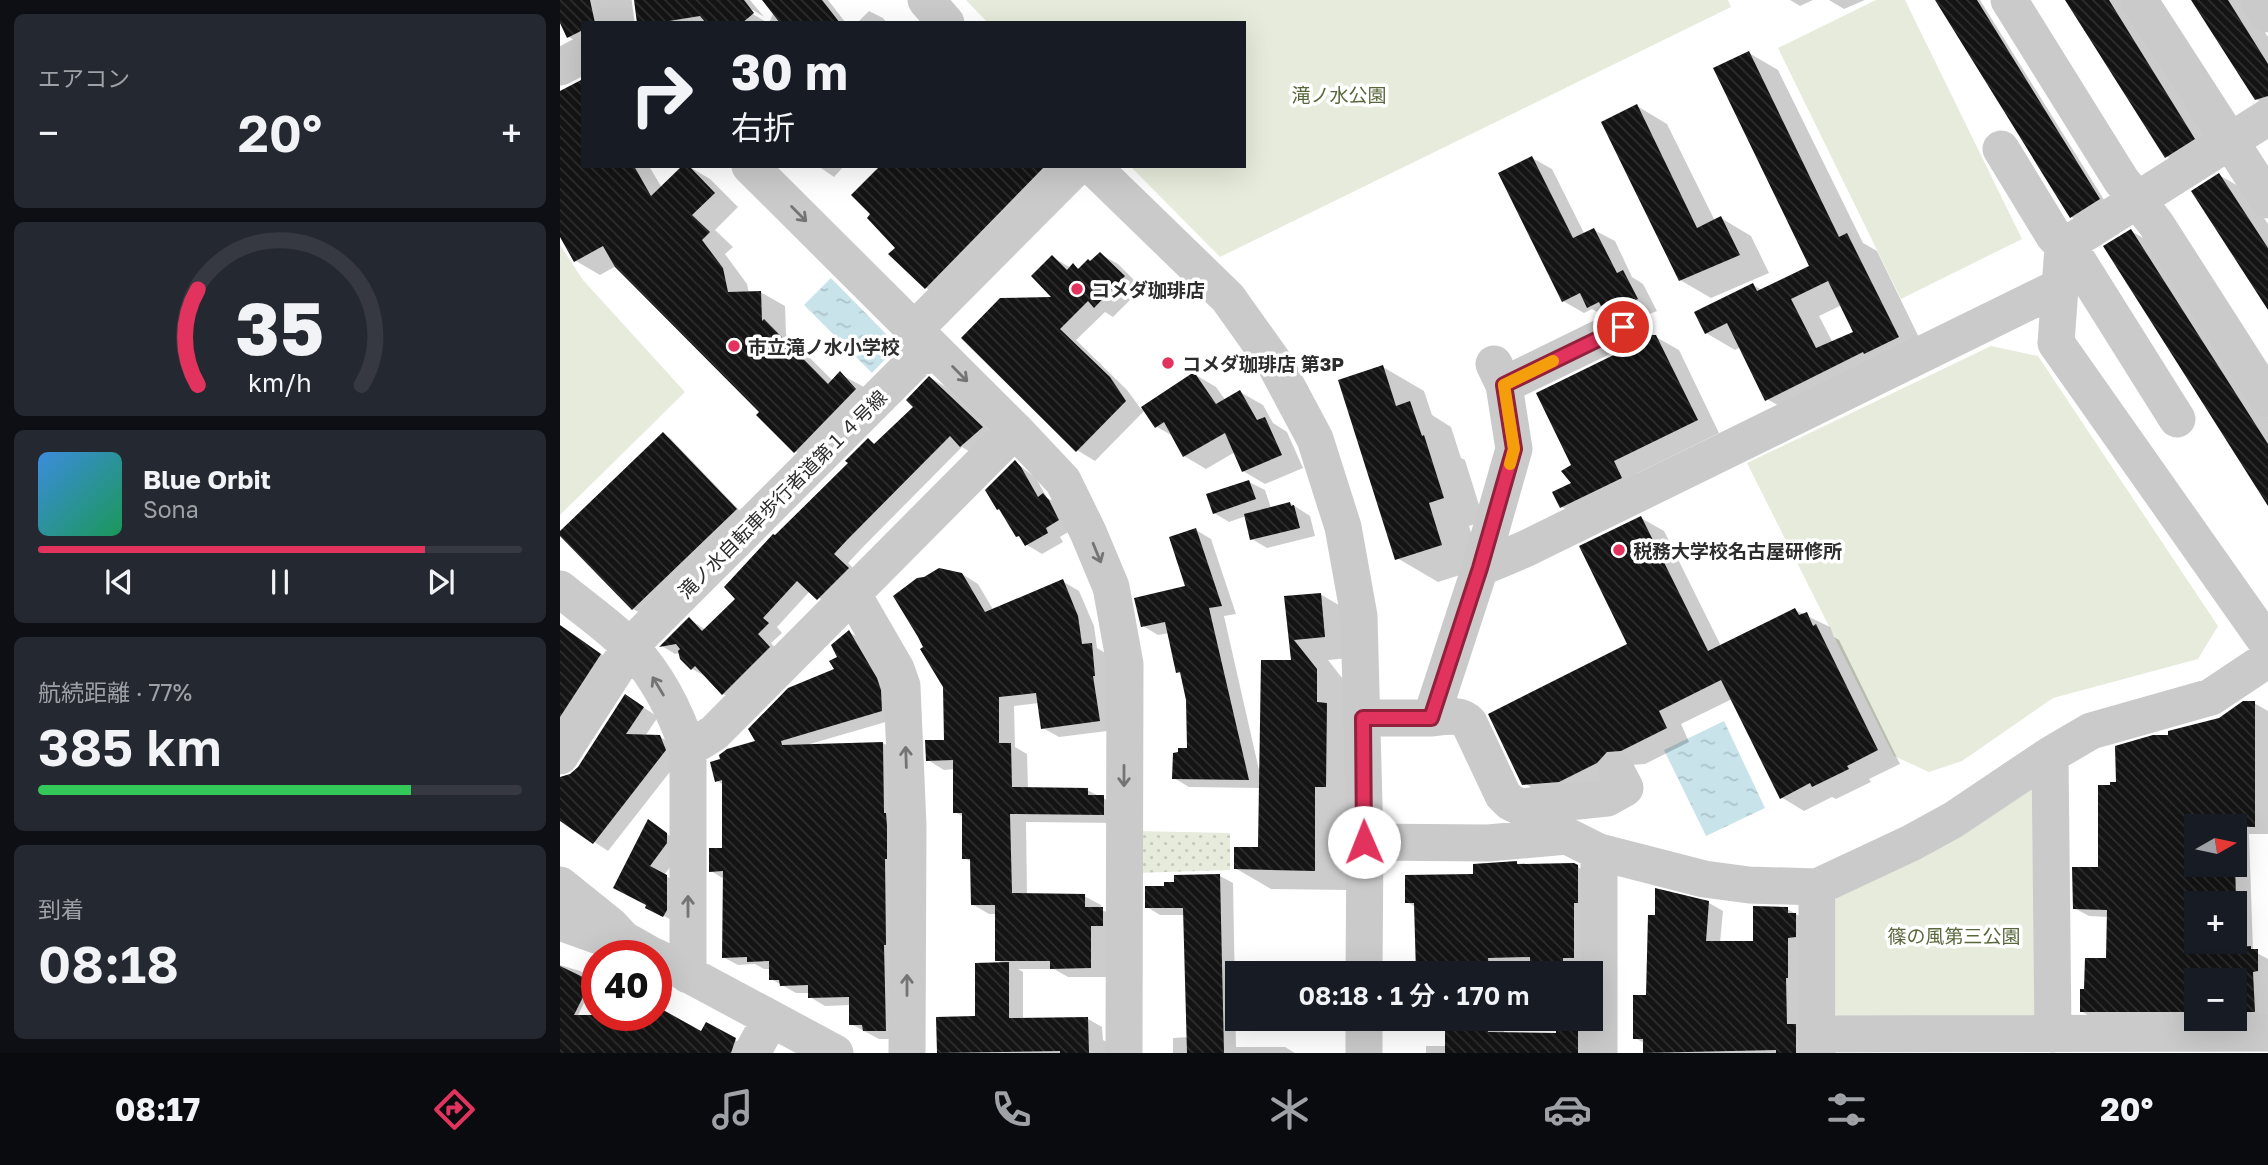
<!DOCTYPE html>
<html lang="ja">
<meta charset="utf-8">
<style>
body{margin:0;font-family:"Golos Text","Noto Sans JP",sans-serif;background:#242831;color:#f1f3f6;height:100vh;display:flex;flex-direction:column;font-size:26px;white-space:nowrap}
*{box-sizing:border-box;margin:0}
p{font-size:23px;color:#9ea1a6}
.icon{flex:none;width:38px;height:38px;fill:none;stroke:currentColor;stroke-width:2;stroke-linecap:round;stroke-linejoin:round}
.map{position:relative;flex:1;overflow:hidden}
.sheet{display:flex;flex-direction:column;gap:14px;padding:14px;background:#0d0f14;width:560px}
.sheet>*{flex:none}
.top-card{position:absolute;left:21px;top:21px;width:665px;height:147px;border-radius:0px;box-shadow:0 7px 28px #0002;background:#171b24;color:#f1f3f6;overflow:hidden}
.needle{width:46px;rotate:81deg}
.fabs{position:absolute;left:1624px;top:814px;display:grid;gap:14px}
.fabs a{display:grid;place-items:center;width:63px;height:63px;border-radius:0px;background:#171b24;box-shadow:0 7px 28px #0002;font-size:35px}
.speed{position:absolute;left:21px;top:940px;display:flex;gap:14px;font-size:35px;font-weight:700;text-align:center}
.speed>*{display:grid;place-content:center;width:91px;height:91px;border-radius:50%;background:#171b24;box-shadow:0 7px 28px #0002;line-height:1}
.speed .limit{border:10px solid #d22;background:#fff;color:#111}
.pin{position:absolute;display:grid;place-items:center;width:60px;height:60px;color:#fff;margin:-30px;border:4px solid #fff;border-radius:50%;box-shadow:0 2px 7px #0007}
.me{position:absolute;width:77px;margin:-38px;rotate:359deg;stroke-linejoin:round;filter:drop-shadow(0 0 5px #0008)}
.turn{display:flex;align-items:center;gap:24px;height:147px;padding:0 35px;font-size:32px}
.turn .icon{width:91px;height:91px;stroke-width:2.5}
.turn b{display:block;font-size:49px;line-height:60px}
.big{font-size:52px;font-weight:600;line-height:1.1}
.sheet .card{flex:1;display:flex;flex-direction:column;justify-content:center;gap:10px;min-width:0;padding:0 24px;border-radius:10px;background:#242831}
.sheet .dial{align-items:center;gap:0}
.dial svg{height:182px;overflow:visible;fill:none;stroke:#363941;stroke-width:7;stroke-linecap:round;text-anchor:middle}
.dial text{fill:#f1f3f6;stroke:none}
.song{display:flex;align-items:center;gap:21px}
.cover{width:84px;height:84px;border-radius:10px;background:linear-gradient(135deg,hsl(210 70% 55%),hsl(150 70% 35%))}
.played{height:7px;border-radius:4px;background:linear-gradient(90deg,#e1335d 80%,#363941 80%)}
.keys{display:flex;justify-content:space-around;direction:ltr}
.heat{display:flex;justify-content:space-between;align-items:center;font-size:38px;direction:ltr}
.charge{height:10px;border-radius:5px;background:linear-gradient(90deg,#34c759 77%,#363941 0)}
.trip{position:absolute;left:665px;top:961px;width:378px;height:70px;border-radius:0px;background:#171b24;box-shadow:0 7px 28px #0002;font-weight:600;line-height:70px;text-align:center}
.tabs{display:flex;height:112px;justify-content:space-around;align-items:center;background:#090b0e;color:#9ea1a6}
.tabs .icon{width:49px;height:49px}
.tabs .on{color:#e1335d}
.tabs b{font-size:32px;color:#f1f3f6}
main{display:flex;flex:1;min-height:0}
.map>svg:first-child{display:block}
.grass{fill:url(#grass-dots)}
.park{fill:#e6ebdb}
.water{fill:url(#water-ripples)}
.shadow{fill:#0003;fill-rule:evenodd}
.building{fill:url(#building-back-hatch);fill-rule:evenodd}
.lines{fill:none;stroke-linecap:round;stroke-linejoin:round}
.minor{stroke:#cacaca;stroke-width:37}
.oneway{stroke:#747474}
.route-casing{stroke:#92213c;stroke-width:18}
.route{stroke:#e1335d;stroke-width:12}
.slow{stroke:#f59e0b;stroke-width:12}
.poi-dot{fill:#e1335d;stroke:#fff;stroke-width:2.5}
.labels{text-anchor:middle;dominant-baseline:central;stroke-width:7;stroke-linejoin:round;paint-order:stroke}
.park-label{font-size:19px;fill:#58683c;stroke:#fff}
.poi-label{font-size:19px;font-weight:bold;fill:#2d2d2d;stroke:#fff;text-anchor:start}
.street-label{font-size:19px;fill:#2d2d2d;stroke:#fff}
</style>
<main>
<section class="sheet">
<div class="card"><p>エアコン</p>
<div class="heat"><a>−</a><b class="big">20°</b><a>+</a></div>
</div>
<div class="card dial"><svg viewBox="0 0 100 80">
<path d="M14 69A42 42 0 1 1 86 69"/>
<path d="M14 69A42 42 0 0 1 14 27" stroke="#e1335d"/>
<text x="50" y="56" font-size="32" font-weight="700">35</text>
<text x="50" y="72" font-size="11">km/h</text>
</svg></div>
<div class="card">
<div class="song"><i class="cover"></i><div><b>Blue Orbit</b><p>Sona</p></div></div>
<div class="played"></div>
<div class="keys"><svg class="icon" aria-label="previous" viewBox="0 0 24 24"><path d="M18 5L8 12l10 7zM5 5v14"/></svg><svg class="icon" aria-label="pause" viewBox="0 0 24 24"><path d="M8 5v14M16 5v14"/></svg><svg class="icon" aria-label="next" viewBox="0 0 24 24"><path d="M6 5l10 7-10 7zM19 5v14"/></svg></div>
</div>
<div class="card"><p>航続距離 · 77%</p><b class="big">385 km</b><div class="charge"></div></div>
<div class="card"><p>到着</p><b class="big">08:18</b></div>
</section>
<div class="map">
<svg width="1708" height="1053" viewBox="0 0 1708 1053">
<defs>
<pattern id="grass-dots" width="8" height="8" patternUnits="userSpaceOnUse" patternTransform="scale(1.75)"><rect width="8" height="8" fill="#e6ebdb"/><path d="M2 2h.1M6 6h.1" fill="none" stroke="#c6cabc" stroke-width="1.8" stroke-linecap="round"/></pattern>
<pattern id="water-ripples" width="26" height="14" patternUnits="userSpaceOnUse" patternTransform="scale(1.75)"><rect width="26" height="14" fill="#c8e3ea"/><path d="M2 4q2-2 4 0t4 0M15 11q2-2 4 0t4 0" fill="none" stroke="#acc3c9"/></pattern>
<pattern id="building-back-hatch" width="6" height="6" patternUnits="userSpaceOnUse" patternTransform="scale(1.75)"><rect width="6" height="6" fill="#141414"/><path d="M-1 5l2 2M0 0l6 6M5-1l2 2" fill="none" stroke="#2e2e2e"/></pattern>
</defs>
<rect width="100%" height="100%" fill="#fff"/>
<path class="grass" d="M574 831 670 833V870L575 873Z"/>
<path class="park" d="M406 0H1168L1171 7 660 257 570 166H684V23H428Z
M1316 0H1345L1462 239 1341 299 1218 48Z
M0 245 23 280 125 392 0 515Z
M1431 346 1478 356 1658 626 1638 659 1493 698 1402 761 1369 772 1334 756 1187 463Z
M1464 783 1485 791 1483 1015 1473 1025 1284 1022 1276 1014V892Z"/>
<path class="water" d="M271 278 338 346 312 373 244 305Z
M1164 721 1205 808 1146 836 1104 750Z"/>
<path class="shadow" d="M0 0H49L48 23H23V45L9 37 0 19Z
M76 0H190L204 17 188 7 186 10 208 23H77Z
M219 0H268L286 23H209Z
M1230 0H1253L1240 6Z
M1269 0H1305L1284 9Z
M1377 0H1420L1546 203 1518 221 1511 217Z
M1507 0H1565L1661 155 1634 172 1606 156Z
M1633 0H1685L1708 37V106L1696 99Z
M309 11 323 18 327 23H297Z
M1189 53 1218 70 1303 243 1317 251 1367 354 1236 416 1207 399 1181 347 1175 350 1146 333 1193 285 1202 290 1252 266ZM1282 305 1295 333 1273 343 1259 316Z
M0 94 23 166H89L102 188 128 166 150 179 178 207 155 230 173 247 165 254 187 284 189 293 200 292 225 306 226 334 273 381 280 374 304 387 259 465 235 451 201 412 56 266 40 275 16 261 0 234Z
M1077 106 1107 124 1155 221 1161 218 1191 236 1209 273 1151 298 1120 280Z
M972 158 992 169 1025 235 1034 230 1055 241 1072 277 1083 284 1097 311 1065 324 1049 319 1032 309 1024 313 1003 301Z
M258 166H284L274 177Z
M362 166H488L508 186 396 305 366 288 338 248Z
M1659 175 1687 191 1708 224V307Z
M1571 231 1599 247 1708 418V504Z
M540 254 558 264 582 288 553 317 545 312 516 340 567 390 581 409 634 374 656 387 666 401 680 392 703 405 713 423 727 432 743 468 705 484 683 471 675 452 646 469 624 456 613 436 597 427 585 410 535 461 517 450 403 338 496 298 492 257 511 268 514 266 520 269Z
M1096 337 1119 350 1159 433 1076 474 1084 491 1025 520 1002 507 1014 483 1013 466Z
M823 367 864 391 872 415 891 427 901 458 905 460 924 521 909 526 922 568 878 582 837 558Z
M371 378 386 387 436 437 415 455 402 447 302 548 288 563 302 577 272 607 250 591 217 627 222 633 211 643 223 656 178 702 163 694 147 677 132 669 122 658 120 653 115 654 102 646 129 619 146 630 178 599 309 440 316 445 355 407Z
M103 434 110 438 183 514 80 613 73 609Z
M455 462 476 478 487 498 499 504 513 529 500 537 503 542 482 554 467 545 458 536 443 512 438 509Z
M689 482 705 490 711 508 730 503 750 516 755 536 707 548 692 539 686 516 669 522 654 513Z
M1081 518 1104 531 1161 646 1235 610 1270 627 1274 637 1279 640 1340 764 1309 779 1311 782 1276 799 1272 797 1244 811 1221 797 1172 699 1121 724 1129 742 1085 764 1070 765 1060 776 987 797 964 783 1070 645Z
M636 530 651 539 676 614 664 616 699 770 733 662 726 598 760 594 796 615 800 657 768 660 793 692 790 890 711 889 675 868 699 849 700 788 629 787 614 778 629 750 628 700 622 675 618 672 609 633 598 635 583 626 628 588Z
M402 574 418 584 434 611 502 581 519 591 534 626 537 648 547 654 555 730 499 737 483 728 479 703 454 706 455 747 467 754 468 789 527 790 559 806V823L466 822 467 895 524 896 541 905 540 909 559 918 547 977H508L494 969H458L463 972V1020L528 1019 542 1027 543 1040 557 1048V1053H379L378 1018 417 1017 444 964 437 960V914H429L412 904V862L404 858V817L395 812V769L384 770 368 760 385 742Z
M289 632 304 641 331 688 336 719 250 744 323 743 338 752 340 1039H319L291 1024V1005L265 1006 250 997V993H236L211 979V969H204L195 964 178 965 163 957 164 879 151 871 164 850V785L157 781 276 669Z
M0 633 17 637 54 663 0 748Z
M1694 703 1708 711V834H1689L1693 951 1708 959V1020H1536L1521 1011 1526 991 1548 960V917L1529 916 1514 908 1540 869 1552 787 1610 737 1660 719ZM1636 826H1675V864H1636ZM1636 903H1675V942H1636ZM1636 980H1675V1018H1636Z
M80 705 98 717 85 736 100 737 115 745 120 759 48 851 0 819V778L11 776Z
M89 822 122 844V852L104 875 122 885 119 924 87 907Z
M957 863 961 866 1014 865 1032 875 1028 973H856V907L847 902 914 875Z
M660 876 673 883 676 1047H725L735 1053H613V1038L629 1037 625 915H600L587 907 606 888Z
M1149 903 1163 911 1160 943H1195L1227 909 1241 917 1250 1053H1084V1043L1075 1038 1087 997Z
M0 965 20 971 35 980 0 1053Z
M37 1001V1015L142 1033 147 1024 191 1049 189 1053H18Z
M886 1018H943L944 1034 998 1035V1018H1031L1032 1053H866V1046H887Z"/>
<path class="building" d="M0 0H30L35 23H23V30L7 38 0 23Z
M74 0H184L194 13 182 23H146L140 16 109 21V23H77Z
M202 0H262L280 23H220Z
M1375 0H1417L1540 199 1510 218Z
M1505 0H1549L1635 139 1605 158Z
M1631 0H1668L1708 64V96L1695 100Z
M1189 51 1279 237 1287 233 1339 337 1304 354 1303 352 1205 401 1167 323 1145 334 1134 312 1193 283 1197 291 1249 266 1153 68ZM1268 281 1293 332 1256 348 1231 299Z
M23 79V166H74L91 196 122 166H129L155 193 132 215 150 232 142 240 163 268 168 292 201 291 202 321 204 319 268 384 280 371 296 389 234 453 196 415 199 412 55 267 43 246 14 262 0 237V91Z
M1077 104 1137 228 1161 216 1180 255 1119 281 1041 122Z
M972 156 1013 238 1034 228 1057 273 1063 270 1078 299 1044 313 1039 302 1027 308 1020 293 1002 302 938 173Z
M320 166H485L365 289 328 254 335 248 307 218 310 214 291 195Z
M1659 173 1708 248V310L1631 191Z
M1571 229 1708 444V506L1543 246Z
M540 252 565 276 534 308 528 301 500 329 550 377 566 401 516 452 401 338 440 298 491 297 471 276 492 255 507 270 513 263 518 269 528 259 530 261Z
M1088 335H1096L1138 420 1054 461 1062 478 1000 508 992 492 1011 483 1001 471 1011 465 976 393 1072 346Z
M823 365 836 406 850 401 862 436 864 435 884 498 869 503 882 545 835 560 778 380Z
M634 372 656 404 680 390 697 420 705 417 722 455 682 472 665 433 623 457 604 422 595 428 581 407Z
M369 376 423 427 400 447 390 436 287 540 274 554 289 568 257 600 237 581 203 618 209 623 198 634 210 647 162 695 135 666 131 670 120 659 118 651 120 649 116 644 99 647 129 617 142 631 175 599 164 587 213 534 215 535 288 463 285 461 308 438 314 444 353 407 346 400Z
M103 432 177 509 72 610 0 536V531Z
M455 460 461 467 478 497 483 493 489 500 499 520 486 528 488 533 465 546 459 536 456 537 439 509 437 510 425 490Z
M689 480 696 499 653 514 646 494Z
M730 502 731 506 734 505 740 528 690 540 684 514Z
M1081 516 1148 651 1235 608 1239 615 1247 612 1253 626 1256 624 1318 750 1287 766 1289 769 1252 787 1250 783 1220 799 1161 680 1099 711 1107 728 1061 751 1047 752 1037 763 999 782 962 785 928 714 1067 644 1019 546Z
M636 528 662 606 649 608 689 780 612 779 613 753 618 752V748H627L626 700 620 672 616 673 605 622 581 627 574 598 625 586 609 537Z
M379 568 402 573 425 612 503 579 518 616 522 644 532 643 535 676H533L540 721 481 729 476 693 439 697V743H451L452 787 528 788V795H544V815L450 814 452 893 525 894V907H543V926H531V968L490 969V961H435V905H411L410 859H402V813H393V760L366 761 365 740H384L383 687 360 649 363 647 358 637 333 596 357 578 364 577Z
M761 593 765 637 734 640 757 669V702L767 703 766 787H755V871L674 869V847H698L701 660H731L724 596Z
M0 625 41 654 0 717Z
M289 630 317 678 321 690 322 711 221 741 222 745 323 742 324 813H326L327 826V859H325L326 945H324L326 1031H303L302 1025H289V997L248 998V985L220 986 219 980H209V961L187 962V957L162 958 163 871 149 872V848H162V780L155 782 150 762 160 759 159 755 167 749 195 741 188 729 228 688 274 669 269 661 277 657 271 645Z
M65 694 84 707 66 734 100 735 106 750 33 844 0 821V777L10 774 18 767Z
M1683 701H1695V827L1636 826V864H1675L1676 898H1636V942H1679V947L1691 946V949H1698V971L1693 972 1695 1012H1675V980H1636V1012H1520V989H1524L1525 958H1546L1547 910 1513 909 1512 867H1538V785H1550V782H1556L1555 746 1593 735H1608V731L1659 718Z
M88 819 107 833V843L90 866 107 875V910L103 917 85 908 86 905 53 888Z
M957 861V864L1014 863 1018 865V903H1014V958H1003V973H970V957L928 958 929 973H856L854 903H845V875L913 874V864Z
M660 874 664 1053H627L623 908H585V886H604V882H614V875Z
M1095 888 1149 901 1146 941H1193V906L1228 907V913H1236V937L1228 938V978H1226L1227 1024H1236V1053H1216V1050L1083 1053V1039H1073V995H1086L1088 915H1095Z
M449 962V1018L528 1017 529 1053H500V1051L377 1053 376 1017 415 1016V963Z
M0 966 31 981 14 1015H96V1006L141 1031 146 1022 176 1038 171 1053H0Z
M885 1018H928V1032L996 1033V1018H1018V1053H885Z"/>
<g class="lines">
<path class="minor" d="M53 0 56 23
M366 0 386 23
M1449 0 1561 180 1596 224 1708 399
M1579 0 1708 200
M1699 0 1708 14
M0 67 23 55
M1708 117 1503 247 1496 343 1708 644
M1441 149 1494 236 1516 258 1617 419
M190 166 455 430 503 481 528 532 551 587 565 664 564 1053
M532 166 668 298 715 364 755 439 783 527 799 616 805 842 804 973
M355 329 517 166
M944 385 1063 327
M920 568 965 549 1499 287
M0 589C23 608 51 627 72 649 98 677 116 713 128 749V975
M292 593 336 669 342 686 348 826 347 1053
M77 639 359 357 370 355
M803 718H871L920 568 954 449 944 385 934 364
M871 718C883 717 900 713 909 723L943 795 950 802 960 807 1047 798 1065 788 1056 771
M128 749 154 733 455 430
M1490 755 1493 1034
M0 756 63 658
M805 842 928 843 1007 836 1039 852
M0 885 51 926 63 939 93 956
M1257 887 1351 843 1393 820 1490 755 1531 731 1651 697 1708 659
M0 922 42 937 58 938
M96 957 275 1053
M1257 1034 1708 1033
M192 1053 210 1020
M804 1053V1018
M1039 1053V852L1144 879 1189 885 1257 887V1053"/>
</g>
<defs><path id="oneway-shaft" d="M-6 0H5M1.5-3L5.5 0L1.5 3" fill="none" stroke-width="1.6" stroke-linecap="round" stroke-linejoin="round" transform="scale(1.75)"/></defs>
<g class="oneway">
<use href="#oneway-shaft" transform="translate(239 214) rotate(45)"/>
<use href="#oneway-shaft" transform="translate(400 374) rotate(45)"/>
<use href="#oneway-shaft" transform="translate(537 553) rotate(68)"/>
<use href="#oneway-shaft" transform="translate(98 686) rotate(-121)"/>
<use href="#oneway-shaft" transform="translate(346 757) rotate(-92)"/>
<use href="#oneway-shaft" transform="translate(564 776) rotate(90)"/>
<use href="#oneway-shaft" transform="translate(128 906) rotate(-90)"/>
<use href="#oneway-shaft" transform="translate(347 985) rotate(-90)"/>
</g>
<g class="lines">
<defs>
<path id="route" d="M804 842 803 718H871L920 568 954 449 944 385 1063 327"/>
</defs>
<use href="#route" class="route-casing"/>
<use href="#route" class="route"/>
<path class="slow" d="M950 464 954 449 944 385 993 361"/>
</g>
<g class="poi-dot">
<circle cx="517" cy="289" r="7"/>
<circle cx="174" cy="346" r="7"/>
<circle cx="608" cy="363" r="7"/>
<circle cx="1059" cy="550" r="7"/>
</g>
<g class="labels">
<g class="park-label">
<text x="779" y="94">滝ノ水公園</text>
<text x="1394" y="935">篠の風第三公園</text>
</g>
<g class="poi-label">
<text x="531" y="289">コメダ珈琲店</text>
<text x="188" y="346">市立滝ノ水小学校</text>
<text x="622" y="363">コメダ珈琲店 第3P</text>
<text x="1073" y="550">税務大学校名古屋研修所</text>
</g>
<g class="street-label">
<text transform="translate(222 494) rotate(-45)">滝ノ水自転車歩行者道第１４号線</text>
</g>
</g>
</svg>
<div class="fabs">
<a><svg class="needle" viewBox="-14 -14 28 28"><path d="M0-13l5 13h-10z" fill="#e53935"/><path d="M0 13l5-13h-10z" fill="#9ea1a6"/></svg></a>
<a>+</a>
<a>−</a>
</div>
<div class="speed"><div class="limit">40</div></div>
<div class="pin" style="left:1063px;top:327px;background:#d93025"><svg class="icon" aria-label="arrive" viewBox="0 0 24 24"><path d="M6 21V4h12l-3 4 3 4H6"/></svg></div>
<svg class="me" style="left:804px;top:842px" viewBox="-20 -20 40 40"><circle r="19" fill="#fff"/><path d="M0-13L10 11 0 6-10 11z" fill="#e1335d"/></svg>
<div class="trip">08:18 · 1 分 · 170 m</div>
<div class="top-card">
<div class="turn"><svg class="icon" aria-label="right" viewBox="0 0 24 24"><path d="M7 20v-9h11M14 6l5 5-5 5"/></svg><div><b>30 m</b>右折</div></div>
</div>
</div>
</main>
<nav class="tabs">
<b>08:17</b>
<svg class="icon on" aria-label="directions" viewBox="0 0 24 24"><path d="M12 3l9 9-9 9-9-9zM9 14v-3h6M13 9l2 2-2 2"/></svg>
<svg class="icon" aria-label="music" viewBox="0 0 24 24"><path d="M9 18V5l10-2v13"/><circle cx="6" cy="18" r="3"/><circle cx="16" cy="16" r="3"/></svg>
<svg class="icon" aria-label="phone" viewBox="0 0 24 24"><path d="M5 4h4l2 5-3 2q2 4 5 5l2-3 5 2v4C11 20 4 13 5 4z"/></svg>
<svg class="icon" aria-label="climate" viewBox="0 0 24 24"><path d="M12 3v18M4 7l16 10M4 17L20 7"/></svg>
<svg class="icon" aria-label="car" viewBox="0 0 24 24"><path d="M5 17H2v-5l4-1 3-4h7l3 4 3 1v5h-3M9 17h6M6 11h13"/><circle cx="7" cy="17" r="2"/><circle cx="17" cy="17" r="2"/></svg>
<svg class="icon" aria-label="filters" viewBox="0 0 24 24"><path d="M4 7h16M4 17h16"/><circle cx="9" cy="7" r="2"/><circle cx="15" cy="17" r="2"/></svg>
<b>20°</b>
</nav>
